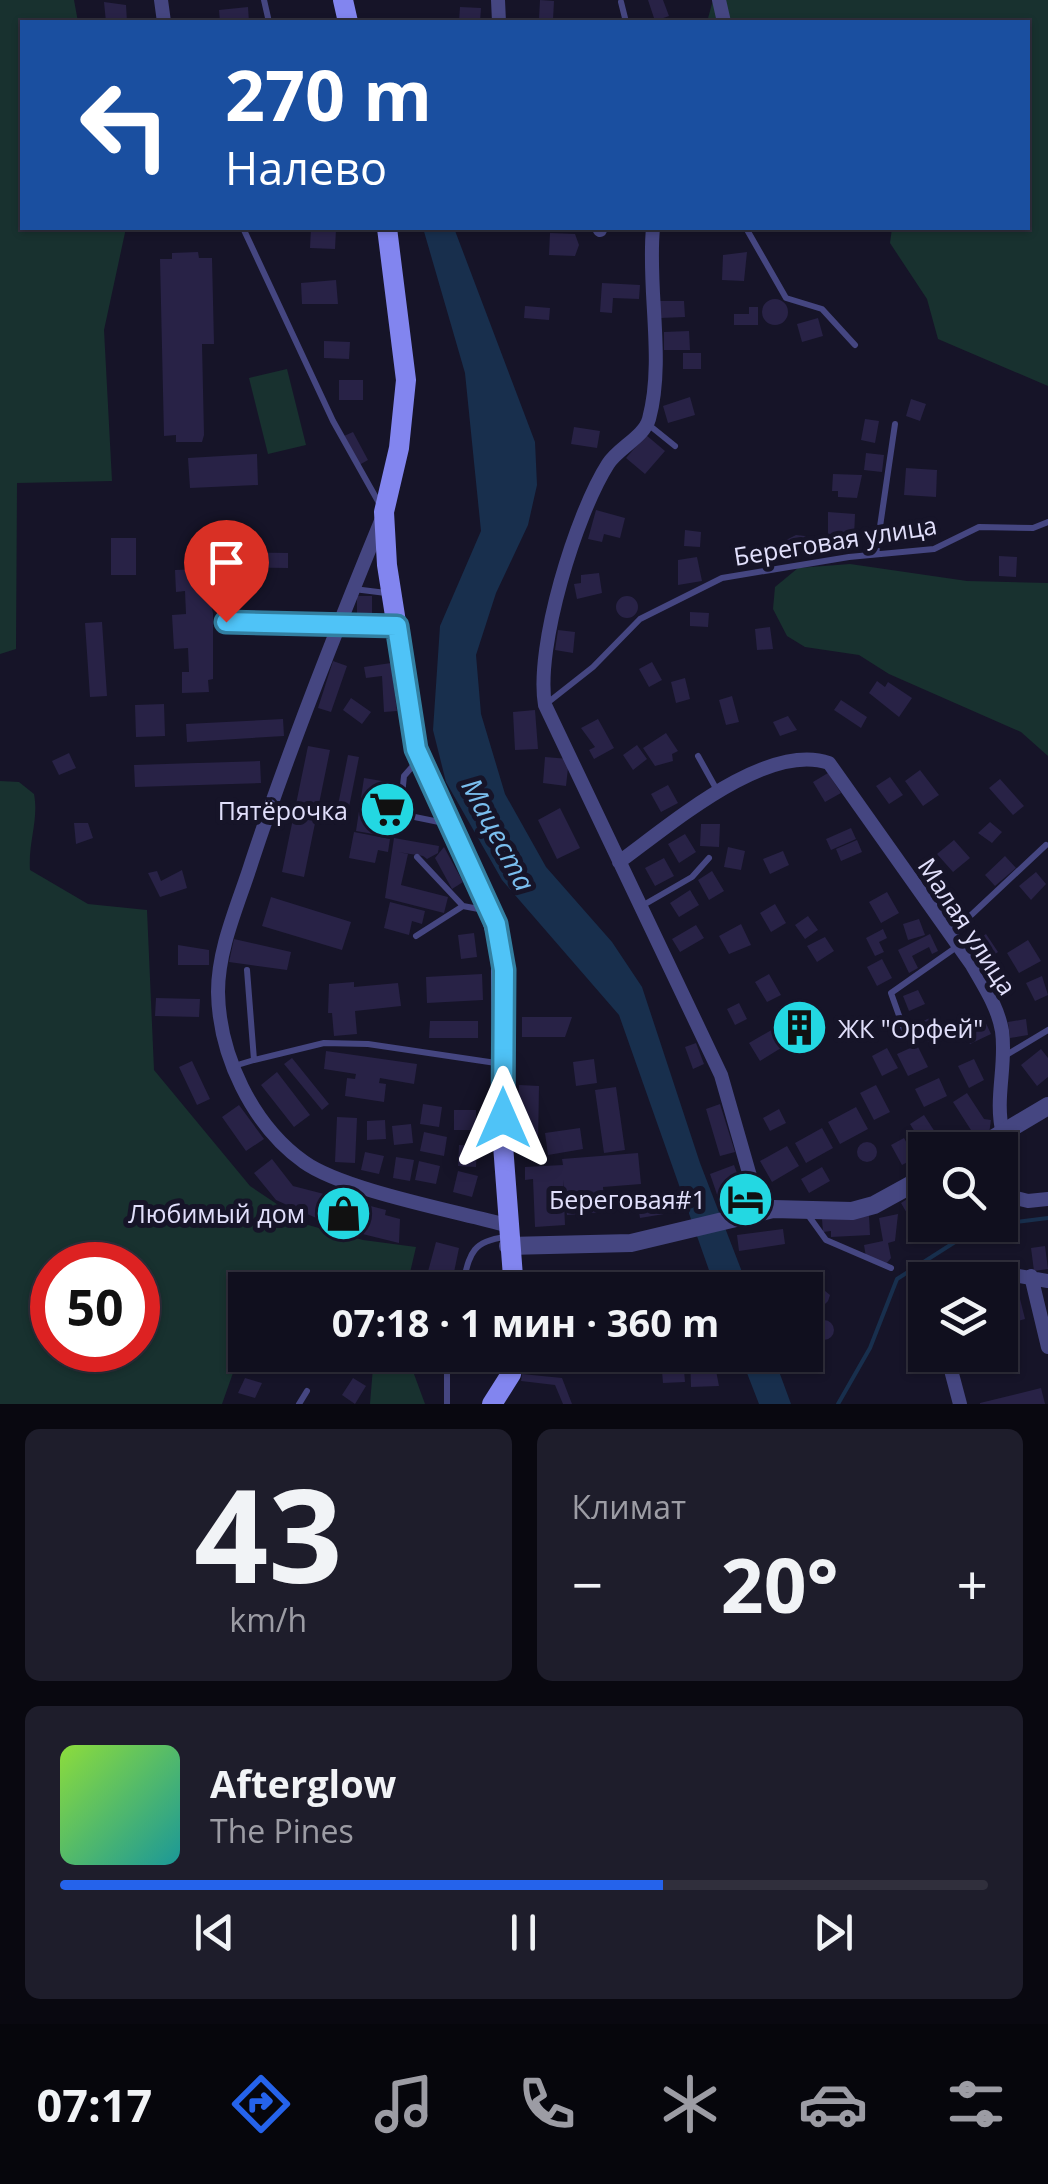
<!DOCTYPE html>
<html lang="ru">
<meta charset="utf-8">
<style>
body{margin:0;font-family:"Open Sans",sans-serif;background:#1e1d2b;color:#f1f3f6;height:100vh;display:flex;flex-direction:column;font-size:38px;white-space:nowrap}
*{box-sizing:border-box;margin:0}
p{font-size:32px;color:#9c9ca4}
.icon{flex:none;width:55px;height:55px;fill:none;stroke:currentColor;stroke-width:2;stroke-linecap:round;stroke-linejoin:round}
.map{position:relative;height:1404px;overflow:hidden}
.details{display:flex;flex-direction:column;gap:25px;padding:25px;background:#090810;flex:1}
.details>*{flex:none}
.guide{position:absolute;left:20px;top:20px;width:1010px;height:210px;border-radius:0px;box-shadow:0 2px 8px #0004,0 0 0 2px #302f3c;background:#1a4fa0;color:#fff;overflow:hidden}
.controls{position:absolute;left:908px;top:1132px;display:grid;gap:20px}
.controls a{display:grid;place-items:center;width:110px;height:110px;border-radius:0px;background:#100f1e;box-shadow:0 2px 8px #0004,0 0 0 2px #302f3c;font-size:50px}
.speed{position:absolute;left:30px;top:1242px;display:flex;gap:20px;font-size:50px;font-weight:700;text-align:center}
.speed>*{display:grid;place-content:center;width:130px;height:130px;border-radius:50%;background:#100f1e;box-shadow:0 2px 8px #0004,0 0 0 2px #302f3c;line-height:1}
.speed .limit{border:15px solid #d22;background:#fff;color:#111}
.pin{position:absolute;display:grid;place-items:center;width:85px;height:85px;color:#fff;margin:-102px -42px;border-radius:50% 50% 50% 0;rotate:-45deg;box-shadow:0 0 10px #0007}
.pin .icon{rotate:45deg}
.me{position:absolute;width:110px;margin:-55px;rotate:0deg;stroke-linejoin:round;filter:drop-shadow(0 0 8px #0008)}
.turn{display:flex;align-items:center;gap:35px;height:210px;padding:0 40px;font-size:45px}
.turn .icon{width:130px;height:130px;stroke-width:2.5}
.turn b{display:block;font-size:70px;line-height:85px}
.big{font-size:75px;font-weight:700;line-height:1.1}
.details .tile{flex:1;display:flex;flex-direction:column;justify-content:center;gap:15px;min-width:0;padding:0 35px;border-radius:15px;background:#1e1d2b}
.details .dial{align-items:center;gap:0}
.dial b{font-size:130px;line-height:1}
.song{display:flex;align-items:center;gap:30px}
.cover{width:120px;height:120px;border-radius:15px;background:linear-gradient(135deg,hsl(90 70% 55%),hsl(180 70% 35%))}
.played{height:10px;border-radius:5px;background:linear-gradient(90deg,#2563eb 65%,#302f3c 65%)}
.keys{display:flex;justify-content:space-around;direction:ltr}
.heat{display:flex;justify-content:space-between;align-items:center;font-size:55px;direction:ltr}
.details .tiles{flex:1;display:grid;gap:25px;grid-template-columns:1fr 1fr}
.tile:last-child{grid-column:span 2}
.trip{position:absolute;left:228px;top:1272px;width:595px;height:100px;border-radius:0px;background:#100f1e;box-shadow:0 2px 8px #0004,0 0 0 2px #302f3c;font-weight:700;line-height:100px;text-align:center}
.dock{display:flex;height:160px;justify-content:space-around;align-items:center;background:#06060c;color:#9c9ca4}
.dock .icon{width:70px;height:70px}
.dock .current{color:#2563eb}
.dock b{font-size:45px;color:#f1f3f6}
.map>svg:first-child{display:block}
.green{fill:#18312f;fill-rule:evenodd}
.water{fill:#182f4d}
.lines{fill:none;stroke-linecap:round;stroke-linejoin:round}
.stream{stroke:#182f4d;stroke-width:4}
.building{fill:#282246}
.service{stroke:#454681;stroke-width:6}
.minor{stroke:#454681;stroke-width:14}
.tertiary{stroke:#454681;stroke-width:18}
.secondary{stroke:#8285ef;stroke-width:20}
.route-casing{stroke:#337fa1;stroke-width:25}
.route{stroke:#4fc3f7;stroke-width:18}
.labels{text-anchor:middle;dominant-baseline:central;stroke-width:10;stroke-linejoin:round;paint-order:stroke}
.street-label{font-size:25px;fill:#e1dffb;stroke:#161428}
.poi-label{font-size:25px;fill:#e1dffb;stroke:#161428;text-anchor:end}
.water-label{font-size:28px;font-style:italic;fill:#7abeee;stroke:#161428}
</style>
<div class="map">
<svg width="1048" height="1404" viewBox="0 0 1048 1404">
<rect width="100%" height="100%" fill="#161428"/>
<path class="green" d="M0 0H74L78 22H22V228H126L104 330 112 481 17 483 16 649 0 654Z
M713 0H1048V386L938 339 927 299 890 243 892 228H1028V22H707Z
M287 369 306 445 268 454 249 378Z
M850 564 967 581 1048 583V756L1021 732 889 674 859 655 805 647 787 636 773 609 775 587 798 568Z
M0 781 19 782 34 794C39 820 28 842 30 870L88 904 147 910 154 1070 250 1186 308 1225 363 1240 416 1247 406 1290H245V1339L222 1404H0ZM52 1265H138V1350H52Z
M374 1355H407L425 1404H370Z"/>
<path class="water" d="M423 228H454L535 442 537 485 528 525 496 593 476 655 481 714 505 794 546 867 612 942 642 987 700 1163 749 1290H716L619 1015 502 880 446 782 433 730 440 626 481 531 465 373Z
M740 1355H773L791 1404H759Z"/>
<g class="lines">
<path class="stream" d="M1000 1224 1048 1218
M838 1404 870 1348 897 1279 955 1242 996 1225"/>
</g>
<path class="building" d="M540 0 554 1 553 20 539 19Z
M648 0H663L669 16 655 21Z
M104 2 126 5 127 22H106Z
M248 7 249 22H220L219 10Z
M460 7 481 8 480 22H459Z
M311 228 336 229 335 249 310 248Z
M550 233 575 234 579 245 575 256 549 255Z
M198 252 199 258H212L214 344H202L204 435 202 442H176V435L164 436 160 259H172V253Z
M747 252 744 281 722 280 723 255Z
M336 280 338 304H302L301 283Z
M602 283 640 285 639 299 613 298 612 313 600 312Z
M762 312a13 13 0 1 1 26 0a13 13 0 1 1-26 0Z
M660 301H684L685 317 660 318Z
M525 306 550 308 549 320 524 318Z
M749 307H758V325H734V314H749Z
M818 318 823 336 802 342 797 324Z
M689 331 690 350H664V332Z
M324 341 350 342 349 359 324 358Z
M683 353H701V369H683Z
M339 380H363V400H339Z
M690 397 695 415 668 423 663 406Z
M911 399 926 404 920 421 906 416Z
M865 419 879 421 875 443 861 440Z
M574 427 600 431 597 448 571 444Z
M353 432 368 460 359 465 344 436Z
M646 435 665 451 645 474 626 458Z
M866 453 884 455 882 472 864 470Z
M257 454 258 485 190 488 188 458Z
M906 468 937 470 936 497 904 495Z
M833 474 862 475 857 498 838 497V491H832Z
M596 510 625 518 620 538 604 534 602 542 588 539Z
M828 512 855 514 854 537 828 534Z
M685 530 701 532 700 547 684 546Z
M796 535 814 537 816 554 787 556 786 540Z
M111 538H136V575H111Z
M849 540 850 551 826 554 825 542Z
M231 552 288 553V568L230 567Z
M999 556 1017 557 1016 577 999 576Z
M697 557 702 581 678 585V560Z
M202 569 213 613V679L208 680 209 692 182 693V672H189L188 648 174 649 172 615 186 614 185 591 176 592 175 570Z
M599 573 602 593 577 599 574 584 581 583V575Z
M616 607a11 11 0 1 1 22 0a11 11 0 1 1-22 0Z
M357 596H372V620H357Z
M690 612 709 613 708 627 690 626Z
M102 622 107 696 90 697 85 623Z
M770 627 773 649 757 650 755 629Z
M558 630 575 632 573 653 555 650Z
M333 661 347 666 331 712 318 708Z
M652 662 662 680 649 687 639 669Z
M391 663 397 711 384 712 382 676 366 678 364 667Z
M685 678 690 699 676 703 671 682Z
M877 681 885 687 888 682 912 698 899 717 869 693Z
M732 696 739 722 726 725 719 700Z
M351 698 371 712 362 724 343 710Z
M841 700 867 717 861 728 834 710Z
M164 704 165 736 136 737 135 705Z
M535 710 538 749 515 750 513 712Z
M788 716 797 730 780 736 773 722Z
M283 719 284 736 187 742 186 724Z
M598 719 614 748 594 759 589 750 595 747 581 728Z
M666 733 678 751 672 754 673 761 655 766 643 748Z
M637 745 647 759 633 770 623 755Z
M308 746 330 750 304 877 282 872Z
M69 753 76 768 59 775 52 761Z
M348 755 359 757 349 807 338 805Z
M545 757 569 759 566 786 543 783Z
M260 761 261 783 135 787 134 765Z
M920 770 939 795 923 806 905 781Z
M828 773 841 793 825 802 813 782Z
M890 777 903 795 889 804 876 786Z
M364 778 394 783 385 836 356 831Z
M1000 779 1024 806 1013 815 989 788Z
M668 785 678 803 661 812 651 794Z
M560 808 580 848 557 859 538 820Z
M990 822 1002 832 992 843 978 833Z
M74 823H88L93 838 76 844Z
M701 824H720L719 847 700 846Z
M851 828 856 839 831 850 826 839Z
M354 832 390 839 388 852 378 850 375 863 349 858Z
M685 834 696 852 679 863 668 844Z
M394 838 439 846 438 853 427 859 423 856 398 852 408 854 401 885 448 897 444 913 385 898Z
M857 840 862 852 841 861 836 849Z
M954 840 970 858 953 872 937 854Z
M444 847 463 882 452 889 435 858Z
M728 847 745 851 741 870 724 867Z
M783 851 789 865 770 874 763 859Z
M1005 856 1016 868 995 886 985 875Z
M664 858 674 876 655 886 645 868Z
M182 870 187 888 160 897 148 873 157 871 161 881Z
M712 871 724 891 709 900 698 880Z
M1036 872 1046 884 1031 900 1019 886Z
M690 890 699 905 679 917 670 903Z
M887 892 899 913 881 923 869 902Z
M271 897 351 922 342 950 262 926Z
M390 902 425 911 422 924 412 921 409 935 384 928Z
M775 904 786 923 771 932 760 913Z
M808 916 818 930 805 939 795 925Z
M919 919 925 935 908 940 903 924Z
M741 924 751 945 729 954 719 936Z
M696 925 704 938 680 952 672 939Z
M883 929 887 938 879 942 884 952 875 956 866 938Z
M474 933 477 957 461 959 458 935Z
M930 934 938 951 932 954 929 947 912 956 918 968 909 973 898 950Z
M986 934 998 952 982 963 970 945Z
M825 937 834 951 817 962 807 946Z
M234 939 291 952 287 970 229 962Z
M1028 940 1041 961 1019 973 1007 953Z
M178 945 209 950V965H178Z
M882 959 892 978 877 986 867 967Z
M482 974 483 1000 427 1003 426 977Z
M769 974 781 995 767 1002 755 982Z
M1042 976 1048 995 1035 1001 1026 983Z
M354 982V987L398 983 401 1006 355 1011 357 1034 334 1036 332 1013H328L329 984Z
M918 990 925 1004 909 1011 903 996Z
M156 998 200 999 199 1017 155 1016Z
M739 1003 747 1019 735 1025 727 1009Z
M805 1009 817 1032 793 1045 781 1024Z
M934 1016 946 1034 928 1042 919 1023Z
M522 1017H572L565 1037H522Z
M983 1017 991 1034 970 1044 962 1027Z
M1026 1019 1028 1035 1010 1038 1008 1022Z
M430 1021H478V1038H429Z
M775 1028 783 1042 781 1048 760 1061 749 1043Z
M696 1043 704 1064 693 1069 685 1047Z
M917 1045 928 1067 908 1076 897 1054Z
M887 1048 898 1068 882 1076 872 1056Z
M1041 1049 1048 1058V1077L1037 1086 1021 1065Z
M326 1051 417 1064 414 1084 380 1078 379 1083 386 1084 384 1102 345 1096 347 1078 355 1079 356 1074 324 1069Z
M292 1058 329 1104 322 1110 284 1064Z
M594 1059 597 1083 576 1086 573 1062Z
M974 1059 984 1080 969 1088 958 1066Z
M192 1061 210 1099 197 1105 179 1067Z
M277 1072 310 1115 294 1127 261 1085Z
M939 1078 947 1096 924 1107 915 1089Z
M519 1085 539 1086 538 1144 517 1143Z
M876 1085 890 1112 874 1120 860 1093Z
M616 1087 625 1150 604 1153 595 1090Z
M967 1093 984 1119 991 1120 989 1134 978 1141 953 1102Z
M423 1104 442 1107 439 1127 420 1124Z
M720 1104 735 1152 720 1156 706 1109Z
M239 1105 264 1139 246 1151 222 1117Z
M856 1107 868 1129 840 1144 828 1122Z
M779 1109 786 1123 770 1131 763 1118Z
M454 1110H476V1130H454Z
M924 1115 935 1132 920 1140 910 1124Z
M337 1117 357 1118 355 1163 335 1162Z
M385 1120 386 1139 367 1140V1121Z
M411 1124 413 1143 394 1145 392 1126Z
M580 1128 583 1149 548 1155 545 1133Z
M822 1128 833 1148 806 1163 795 1143Z
M424 1132 447 1137 444 1156 420 1151Z
M904 1138 915 1158 902 1165 891 1145Z
M857 1152a10 10 0 1 1 20 0a10 10 0 1 1-20 0Z
M459 1145 477 1146 476 1167 458 1166Z
M787 1146 799 1166 772 1182 760 1161Z
M365 1152 384 1156 379 1174 361 1170Z
M638 1153 641 1184 603 1187 605 1212 567 1215 563 1180 565 1225 535 1227 533 1179 525 1180V1167L563 1165 562 1159Z
M396 1157 414 1160 410 1181 393 1178Z
M272 1159 293 1186 386 1210 385 1215 400 1219 399 1243 322 1224 323 1221 276 1200 254 1173Z
M419 1161 440 1166 436 1184 415 1180Z
M734 1165 746 1197 721 1206 710 1174Z
M822 1167 830 1181 809 1193 801 1179Z
M458 1171 478 1176 472 1197 453 1192Z
M924 1188 925 1205 908 1215 901 1203Z
M661 1196 664 1214 640 1218 637 1200Z
M898 1214 895 1241 888 1243 891 1258 886 1264 866 1257 864 1245 883 1241 879 1218Z
M869 1216 870 1235 831 1237V1231L823 1232 822 1219Z
M783 1229 785 1244 739 1251 737 1235Z
M436 1242 459 1248 452 1282 449 1290H423Z
M1045 1246 1048 1269 1034 1271 1031 1248Z
M819 1286 830 1295 828 1301 805 1324V1294Z
M1019 1295 1025 1319 1000 1326V1300Z
M814 1330a10 10 0 1 1 20 0a10 10 0 1 1-20 0Z
M713 1355 719 1386 691 1387 690 1356Z
M684 1370 685 1382 663 1383 662 1371Z
M522 1374 562 1378 572 1404H563L555 1385 521 1381Z
M245 1378 262 1383 255 1398 238 1393Z
M353 1378 366 1386 355 1404 342 1395Z
M1041 1388 1045 1404H980V1403Z"/>
<g class="lines">
<path class="service" d="M264 0 269 22
M621 2 626 22
M243 228 333 421 379 503
M746 228 786 298 822 309 855 345
M649 425 675 446
M876 554 895 424
M354 589 386 593
M226 622 391 626
M546 704 593 667 640 619 722 578 849 557 934 549 979 527 1033 528 1048 522
M698 756 718 792
M419 759 404 776 400 814 444 823
M417 857 463 906 484 910
M640 907 692 877 709 858
M952 933 1046 845
M416 936 463 906
M907 1038 891 993 958 946
M1003 1057 1048 1030
M254 1060 324 1043 368 1044 496 1063
M234 1066 254 1060 247 970
M808 1215 826 1240 891 1268
M915 1285 925 1298
M461 1290C470 1257 468 1242 505 1237
M447 1355V1404
M299 1404 307 1391"/>
<path class="minor" d="M161 0 164 22
M498 0 499 22
M719 0 724 22
M599 228 600 230
M653 228C647 289 665 359 649 419 644 437 618 448 608 464 576 514 535 647 545 705L721 1075 760 1211
M381 521C335 633 290 746 252 861 239 903 218 947 218 992 219 1055 252 1125 304 1162 343 1190 455 1211 506 1225
M619 862C669 826 766 741 829 763L972 965C984 986 998 1007 1002 1031 1007 1065 994 1099 1003 1134
M1000 1194 1028 1201 1048 1199
M1031 1276 1048 1347
M954 1280 984 1270 1048 1281
M947 1355 960 1404"/>
<path class="tertiary" d="M974 1150 1048 1106
M508 1246 631 1243 773 1209 852 1211 874 1205 925 1177"/>
<path class="secondary" d="M343 0 348 22
M387 228 406 380 399 448 384 512 387 565 416 749 487 903 501 949 503 1145 514 1290
M492 1404 511 1374 515 1355"/>
</g>
<g class="lines">
<defs>
<path id="route" d="M226 622 397 626 416 749 496 924 504 970 503 1118"/>
</defs>
<use href="#route" class="route-casing"/>
<use href="#route" class="route"/>
</g>
<defs>
<symbol id="supermarket-disc" viewBox="-11 -11 22 22"><circle r="9.5" fill="#23d8e2" stroke="#161428"/><path d="M-6-5.5h2.5l.6 2H6L4.5 2H-2.5L-4.4-4H-6ZM-1.5 3.2a1.3 1.3 0 1 0 .1 0ZM3 3.2a1.3 1.3 0 1 0 .1 0Z" fill="#111"/></symbol>
<symbol id="building-disc" viewBox="-11 -11 22 22"><circle r="9.5" fill="#23d8e2" stroke="#161428"/><path d="M-4-6H4V6H1V3H-1V6H-4ZM-2.5-4.3h1.7v1.8h-1.7ZM.8-4.3h1.7v1.8H.8ZM-2.5-1h1.7V.8h-1.7ZM.8-1h1.7V.8H.8Z" fill="#111"/></symbol>
<symbol id="hotel-disc" viewBox="-11 -11 22 22"><circle r="9.5" fill="#23d8e2" stroke="#161428"/><path d="M-6-4.5h1.5V1H6V5H4.5V3h-9V5H-6ZM-4 0a1.8 1.8 0 1 1 3.6 0ZM.5 0V-2.5h3Q6-2.5 6 0Z" fill="#111"/></symbol>
<symbol id="shop-disc" viewBox="-11 -11 22 22"><circle r="9.5" fill="#23d8e2" stroke="#161428"/><path d="M-5-2.5h2.3a2.7 3.5 0 0 1 5.4 0H5L5.5 6h-11ZM-1.5-2.5h3a1.5 2.3 0 0 0-3 0Z" fill="#111"/></symbol>
</defs>
<g fill-rule="evenodd">
<use href="#supermarket-disc" x="356" y="778" width="63" height="63"/>
<use href="#building-disc" x="768" y="996" width="63" height="63"/>
<use href="#hotel-disc" x="714" y="1168" width="63" height="63"/>
<use href="#shop-disc" x="312" y="1182" width="63" height="63"/>
</g>
<g class="labels">
<g class="street-label">
<text transform="translate(835 540) rotate(-9)">Береговая улица</text>
<text transform="translate(968 926) rotate(57)">Малая улица</text>
</g>
<g class="poi-label">
<text x="348" y="810">Пятёрочка</text>
<text x="838" y="1028" text-anchor="start">ЖК "Орфей"</text>
<text x="706" y="1199">Береговая#1</text>
<text x="305" y="1213">Любимый дом</text>
</g>
<g class="water-label">
<text transform="translate(499 834) rotate(62)">Мацеста</text>
</g>
</g>
</svg>
<div class="controls">
<a><svg class="icon" aria-label="search" viewBox="0 0 24 24"><circle cx="10" cy="10" r="6"/><path d="M15 15l6 6"/></svg></a>
<a><svg class="icon" aria-label="layers" viewBox="0 0 24 24"><path d="M12 4l9 5-9 5-9-5zM3 14l9 5 9-5"/></svg></a>
</div>
<div class="speed"><div class="limit">50</div></div>
<div class="pin" style="left:226px;top:622px;background:#d93025"><svg class="icon" aria-label="arrive" viewBox="0 0 24 24"><path d="M6 21V4h12l-3 4 3 4H6"/></svg></div>
<svg class="me" style="left:503px;top:1118px" viewBox="-20 -20 40 40"><path d="M0-17L14 15 0 8-14 15z" fill="#4fc3f7" stroke="#fff" stroke-width="4"/></svg>
<div class="trip">07:18 · 1 мин · 360 m</div>
<div class="guide">
<div class="turn"><svg class="icon" aria-label="left" viewBox="0 0 24 24"><path d="M17 20v-9H6M10 6l-5 5 5 5"/></svg><div><b>270 m</b>Налево</div></div>
</div>
</div>
<section class="details">
<div class="tiles">
<div class="tile dial"><b>43</b><p>km/h</p></div>
<div class="tile"><p>Климат</p>
<div class="heat"><a>−</a><b class="big">20°</b><a>+</a></div>
</div>
<div class="tile">
<div class="song"><i class="cover"></i><div><b>Afterglow</b><p>The Pines</p></div></div>
<div class="played"></div>
<div class="keys"><svg class="icon" aria-label="previous" viewBox="0 0 24 24"><path d="M18 5L8 12l10 7zM5 5v14"/></svg><svg class="icon" aria-label="pause" viewBox="0 0 24 24"><path d="M8 5v14M16 5v14"/></svg><svg class="icon" aria-label="next" viewBox="0 0 24 24"><path d="M6 5l10 7-10 7zM19 5v14"/></svg></div>
</div>
</div>
</section>
<nav class="dock">
<b>07:17</b>
<svg class="icon current" aria-label="directions" viewBox="0 0 24 24"><path d="M12 3l9 9-9 9-9-9zM9 14v-3h6M13 9l2 2-2 2"/></svg>
<svg class="icon" aria-label="music" viewBox="0 0 24 24"><path d="M9 18V5l10-2v13"/><circle cx="6" cy="18" r="3"/><circle cx="16" cy="16" r="3"/></svg>
<svg class="icon" aria-label="phone" viewBox="0 0 24 24"><path d="M5 4h4l2 5-3 2q2 4 5 5l2-3 5 2v4C11 20 4 13 5 4z"/></svg>
<svg class="icon" aria-label="climate" viewBox="0 0 24 24"><path d="M12 3v18M4 7l16 10M4 17L20 7"/></svg>
<svg class="icon" aria-label="car" viewBox="0 0 24 24"><path d="M5 17H2v-5l4-1 3-4h7l3 4 3 1v5h-3M9 17h6M6 11h13"/><circle cx="7" cy="17" r="2"/><circle cx="17" cy="17" r="2"/></svg>
<svg class="icon" aria-label="filters" viewBox="0 0 24 24"><path d="M4 7h16M4 17h16"/><circle cx="9" cy="7" r="2"/><circle cx="15" cy="17" r="2"/></svg>
</nav>
